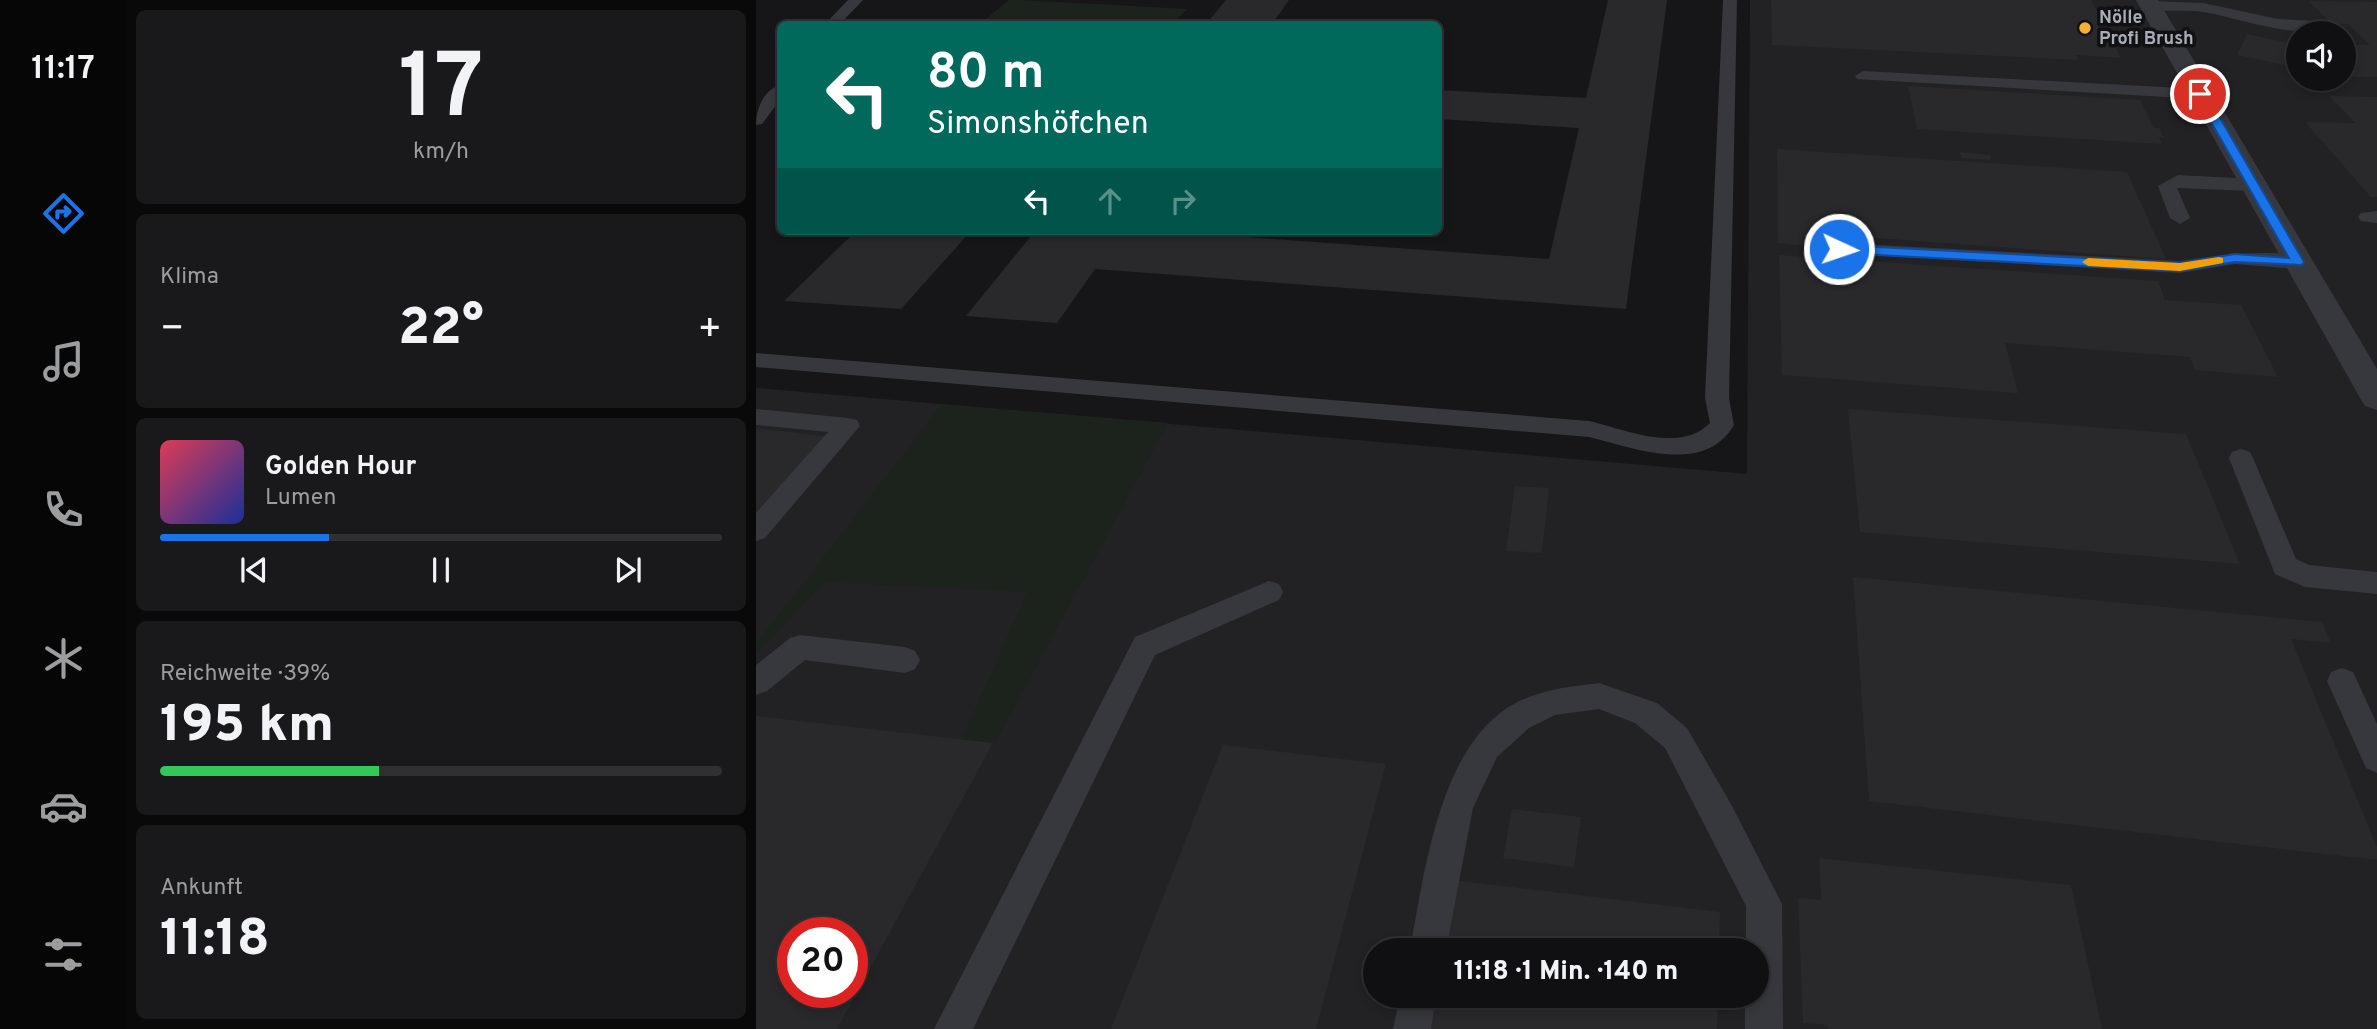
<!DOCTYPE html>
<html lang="de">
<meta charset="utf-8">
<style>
body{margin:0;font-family:Overpass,sans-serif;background:#19191b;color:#f1f3f6;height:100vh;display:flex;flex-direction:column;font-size:26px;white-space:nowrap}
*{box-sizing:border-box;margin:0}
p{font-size:23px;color:#9c9d9f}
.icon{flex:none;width:38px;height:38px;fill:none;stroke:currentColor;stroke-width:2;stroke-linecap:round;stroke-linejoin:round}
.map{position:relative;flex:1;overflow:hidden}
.panel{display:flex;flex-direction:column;gap:10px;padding:10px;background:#09090a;width:630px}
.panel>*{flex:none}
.guide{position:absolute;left:21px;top:21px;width:665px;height:214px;border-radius:10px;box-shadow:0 4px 10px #0003,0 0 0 2px #303032;background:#00695c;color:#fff;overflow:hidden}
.tools{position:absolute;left:1530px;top:21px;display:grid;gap:14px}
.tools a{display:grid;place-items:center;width:70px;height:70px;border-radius:50%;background:#101012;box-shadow:0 4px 10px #0003,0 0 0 2px #303032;font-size:35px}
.speed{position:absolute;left:21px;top:917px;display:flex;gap:14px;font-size:35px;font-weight:700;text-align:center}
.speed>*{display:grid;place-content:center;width:91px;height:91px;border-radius:50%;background:#101012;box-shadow:0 4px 10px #0003,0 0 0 2px #303032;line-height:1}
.speed .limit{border:10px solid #d22;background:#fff;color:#111}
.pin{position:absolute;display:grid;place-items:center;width:60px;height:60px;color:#fff;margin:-30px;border:4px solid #fff;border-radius:50%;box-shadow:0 2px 7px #0007}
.me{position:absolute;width:77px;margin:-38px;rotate:93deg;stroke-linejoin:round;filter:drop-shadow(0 0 5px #0008)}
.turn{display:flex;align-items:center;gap:24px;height:147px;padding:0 35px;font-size:32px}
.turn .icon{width:91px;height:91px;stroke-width:2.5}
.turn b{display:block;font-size:49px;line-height:60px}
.lanes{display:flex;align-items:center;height:66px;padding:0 35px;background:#0003;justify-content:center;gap:35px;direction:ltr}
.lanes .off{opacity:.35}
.big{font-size:52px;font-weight:800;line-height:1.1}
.panel .card{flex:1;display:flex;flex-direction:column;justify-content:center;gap:10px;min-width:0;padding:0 24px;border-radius:10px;background:#19191b}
.panel .dial{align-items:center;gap:0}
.dial b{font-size:91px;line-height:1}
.song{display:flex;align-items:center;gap:21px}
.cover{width:84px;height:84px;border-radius:10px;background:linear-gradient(135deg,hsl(350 70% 55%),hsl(230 70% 35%))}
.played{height:7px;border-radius:4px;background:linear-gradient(90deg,#1a73e8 30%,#303032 30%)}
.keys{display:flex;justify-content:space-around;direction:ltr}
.heat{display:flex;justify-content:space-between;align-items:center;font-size:38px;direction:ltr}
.charge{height:10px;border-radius:5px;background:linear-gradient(90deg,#34c759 39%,#303032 0)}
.trip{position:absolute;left:607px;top:938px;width:406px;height:70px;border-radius:35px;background:#101012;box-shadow:0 4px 10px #0003,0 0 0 2px #303032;font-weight:800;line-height:70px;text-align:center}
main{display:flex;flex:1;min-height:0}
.menu{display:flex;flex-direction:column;width:126px;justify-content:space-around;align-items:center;background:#060607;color:#9c9d9f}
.menu .icon{width:49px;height:49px}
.menu .selected{color:#1a73e8}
.menu b{font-size:32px;color:#f1f3f6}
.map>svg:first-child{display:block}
.built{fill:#222225;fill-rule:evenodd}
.green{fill:#1c231d}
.building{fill:#29292c;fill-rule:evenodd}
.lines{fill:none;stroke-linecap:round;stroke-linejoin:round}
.service{fill:#37383d;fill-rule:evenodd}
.minor{fill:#37383d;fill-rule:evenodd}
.route{fill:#1a73e8;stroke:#114b97;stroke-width:2}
.slow{fill:#f59e0b}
.poi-dot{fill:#f2b134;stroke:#111113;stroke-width:2.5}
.labels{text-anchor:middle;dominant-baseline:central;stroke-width:7;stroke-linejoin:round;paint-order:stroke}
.far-poi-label{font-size:18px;font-weight:bold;fill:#a8adb8;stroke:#111113;text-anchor:start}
</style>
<main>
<nav class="menu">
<b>11:17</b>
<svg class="icon selected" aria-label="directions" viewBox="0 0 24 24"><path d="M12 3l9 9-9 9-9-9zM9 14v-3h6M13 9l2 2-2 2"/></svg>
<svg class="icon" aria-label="music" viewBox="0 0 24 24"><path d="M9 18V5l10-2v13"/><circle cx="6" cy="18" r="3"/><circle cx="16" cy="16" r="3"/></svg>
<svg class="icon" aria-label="phone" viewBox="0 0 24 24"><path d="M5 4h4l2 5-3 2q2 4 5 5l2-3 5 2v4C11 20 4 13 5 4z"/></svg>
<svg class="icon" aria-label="climate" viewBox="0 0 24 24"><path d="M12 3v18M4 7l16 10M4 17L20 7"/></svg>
<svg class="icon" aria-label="car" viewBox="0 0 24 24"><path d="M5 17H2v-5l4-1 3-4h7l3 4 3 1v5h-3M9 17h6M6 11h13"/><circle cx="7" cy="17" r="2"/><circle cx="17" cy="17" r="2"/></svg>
<svg class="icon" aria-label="filters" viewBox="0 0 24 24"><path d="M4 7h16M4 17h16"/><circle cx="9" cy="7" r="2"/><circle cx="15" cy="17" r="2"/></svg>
</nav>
<section class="panel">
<div class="card dial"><b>17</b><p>km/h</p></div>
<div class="card"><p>Klima</p>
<div class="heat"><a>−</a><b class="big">22°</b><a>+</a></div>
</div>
<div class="card">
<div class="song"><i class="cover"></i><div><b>Golden Hour</b><p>Lumen</p></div></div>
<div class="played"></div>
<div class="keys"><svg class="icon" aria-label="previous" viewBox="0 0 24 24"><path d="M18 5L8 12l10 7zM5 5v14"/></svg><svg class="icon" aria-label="pause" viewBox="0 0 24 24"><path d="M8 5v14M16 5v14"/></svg><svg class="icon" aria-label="next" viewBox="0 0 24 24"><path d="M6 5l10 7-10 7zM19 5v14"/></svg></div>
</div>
<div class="card"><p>Reichweite · 39%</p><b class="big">195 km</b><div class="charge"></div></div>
<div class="card"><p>Ankunft</p><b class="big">11:18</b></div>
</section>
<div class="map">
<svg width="1621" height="1029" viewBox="0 0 1621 1029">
<rect width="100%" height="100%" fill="#161618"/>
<path class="built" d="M994 0H1621V1029H0V388L991 474ZM1542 33H1587V79H1542ZM37 933H96V992H37ZM620 950H1001V996H620Z"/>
<path class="green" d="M253 0H265L431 9 417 24H224Z
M186 404 412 423 239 743 206 739 271 592 69 582 0 654V644Z"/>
<path class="building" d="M470 0H533L516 24H450Z
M852 0H911L870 309 339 269 301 323 210 316 279 231H406L793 259 823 128 682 119V90L830 98Z
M1015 0H1335L1365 58 1320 55 1322 60 1016 45Z
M1553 1 1621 2V77H1587V51L1601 52 1594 45H1614L1592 24H1576Z
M1491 34 1542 45V68L1481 55Z
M1152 86 1384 100 1398 128H1403L1408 138 1403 137 1406 144 1161 129Z
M1573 96 1621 97V197H1615L1549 122 1599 123Z
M1021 149 1371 172 1410 259 1051 233 1052 246 1022 243Z
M1204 152 1234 155 1235 160 1205 158Z
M100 231H215L145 309 28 301Z
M1023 255 1402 281 1409 300 1485 305 1522 377 1439 370 1434 357 1249 343 1262 393 1026 375Z
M1092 409 1430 434 1484 564 1104 532Z
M0 428 74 437 0 519Z
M759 486 793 488 786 553 750 551Z
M1097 577 1566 622 1575 643 1535 639 1621 847V860L1113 801Z
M0 716 237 743 81 1029H0ZM37 933H96V992H37Z
M467 745 630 764 560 1029H355Z
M756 809 825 817 818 867 747 858Z
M1063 858 1315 885 1346 1029H1072V1025L1047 1023 1042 898 1065 900Z
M696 880 964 912 963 950H683Z
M674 996H962L961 1029H667Z"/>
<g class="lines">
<path class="service" d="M92 0H107L84 24H69Z
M967 0H981L973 398 978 425C948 476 878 448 833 437L0 367V353L833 421C868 429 924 454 954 423L949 398Z
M1393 1 1447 3 1522 19 1561 21 1569 26C1551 43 1472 15 1447 12 1428 9 1407 13 1388 8L1386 5Z
M1107 71 1444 89 1452 94 1444 99 1101 79 1099 76Z
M24 85V100L6 124 0 125C0 110 7 90 24 85Z
M1422 175 1497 179 1506 185 1497 191 1421 188 1434 218 1424 224 1414 218 1402 186Z
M1621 211V223L1605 221 1602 217 1605 213Z
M1083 243 1424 261C1447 257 1539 244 1552 263L1542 269 1479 264 1424 273 1076 253 1073 249 1076 245Z
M0 409 92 418 101 420 104 426 9 538 0 541V513L72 432 0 425Z
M1485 449 1494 452 1497 458 1540 559 1553 565 1621 572V594L1549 587 1519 574 1473 458 1476 452Z
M513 581 523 584 527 592 523 600 399 655 217 1029H178L379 637Z
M44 635 149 647 159 651 164 660 159 669 149 673 49 660 11 691 0 695V665L34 638Z
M1586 668 1597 672 1621 724V773L1610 768 1571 681 1575 672Z
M843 683 901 703 931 728 976 806 1026 904 1027 1029H989V996H1001V950H990V906L909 748 879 723 843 709 799 715 773 728 741 757 717 808 690 950H654C668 875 682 754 751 708 779 690 811 687 843 683Z
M644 996H680L675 1029H637Z"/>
<path class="minor" d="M1380 0H1402L1621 369V410L1609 406 1604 398Z"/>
</g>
<path class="route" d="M1444 91 1450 94 1548 262 1546 265 1479 262 1424 271 1083 253 1076 249 1083 245 1424 263 1479 254 1533 258 1439 94Z"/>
<path class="slow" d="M1463 257 1467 258V263L1424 271 1332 266 1326 262 1332 258 1424 263Z"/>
<circle class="poi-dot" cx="1329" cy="28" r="7"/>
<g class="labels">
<g class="far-poi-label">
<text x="1343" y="18">Nölle<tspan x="1343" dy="21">Profi Brush</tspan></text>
</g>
</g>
</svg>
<div class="tools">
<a><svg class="icon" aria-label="sound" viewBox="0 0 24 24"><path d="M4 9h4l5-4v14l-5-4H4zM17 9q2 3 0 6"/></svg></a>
</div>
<div class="speed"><div class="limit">20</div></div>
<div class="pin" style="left:1444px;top:94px;background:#d93025"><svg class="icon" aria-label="arrive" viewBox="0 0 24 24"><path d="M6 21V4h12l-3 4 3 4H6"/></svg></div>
<svg class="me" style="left:1083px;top:249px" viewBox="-20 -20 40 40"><circle r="17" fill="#1a73e8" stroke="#fff" stroke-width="3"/><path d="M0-11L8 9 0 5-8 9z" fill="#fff"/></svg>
<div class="trip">11:18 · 1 Min. · 140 m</div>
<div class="guide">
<div class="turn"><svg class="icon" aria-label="left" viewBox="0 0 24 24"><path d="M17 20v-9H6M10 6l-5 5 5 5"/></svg><div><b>80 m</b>Simonshöfchen</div></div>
<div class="lanes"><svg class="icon" aria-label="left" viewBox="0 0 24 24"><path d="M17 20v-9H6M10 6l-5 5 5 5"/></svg><svg class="icon off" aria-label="ahead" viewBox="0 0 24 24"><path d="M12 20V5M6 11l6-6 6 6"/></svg><svg class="icon off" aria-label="right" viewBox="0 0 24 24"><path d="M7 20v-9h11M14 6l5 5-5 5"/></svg></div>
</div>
</div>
</main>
